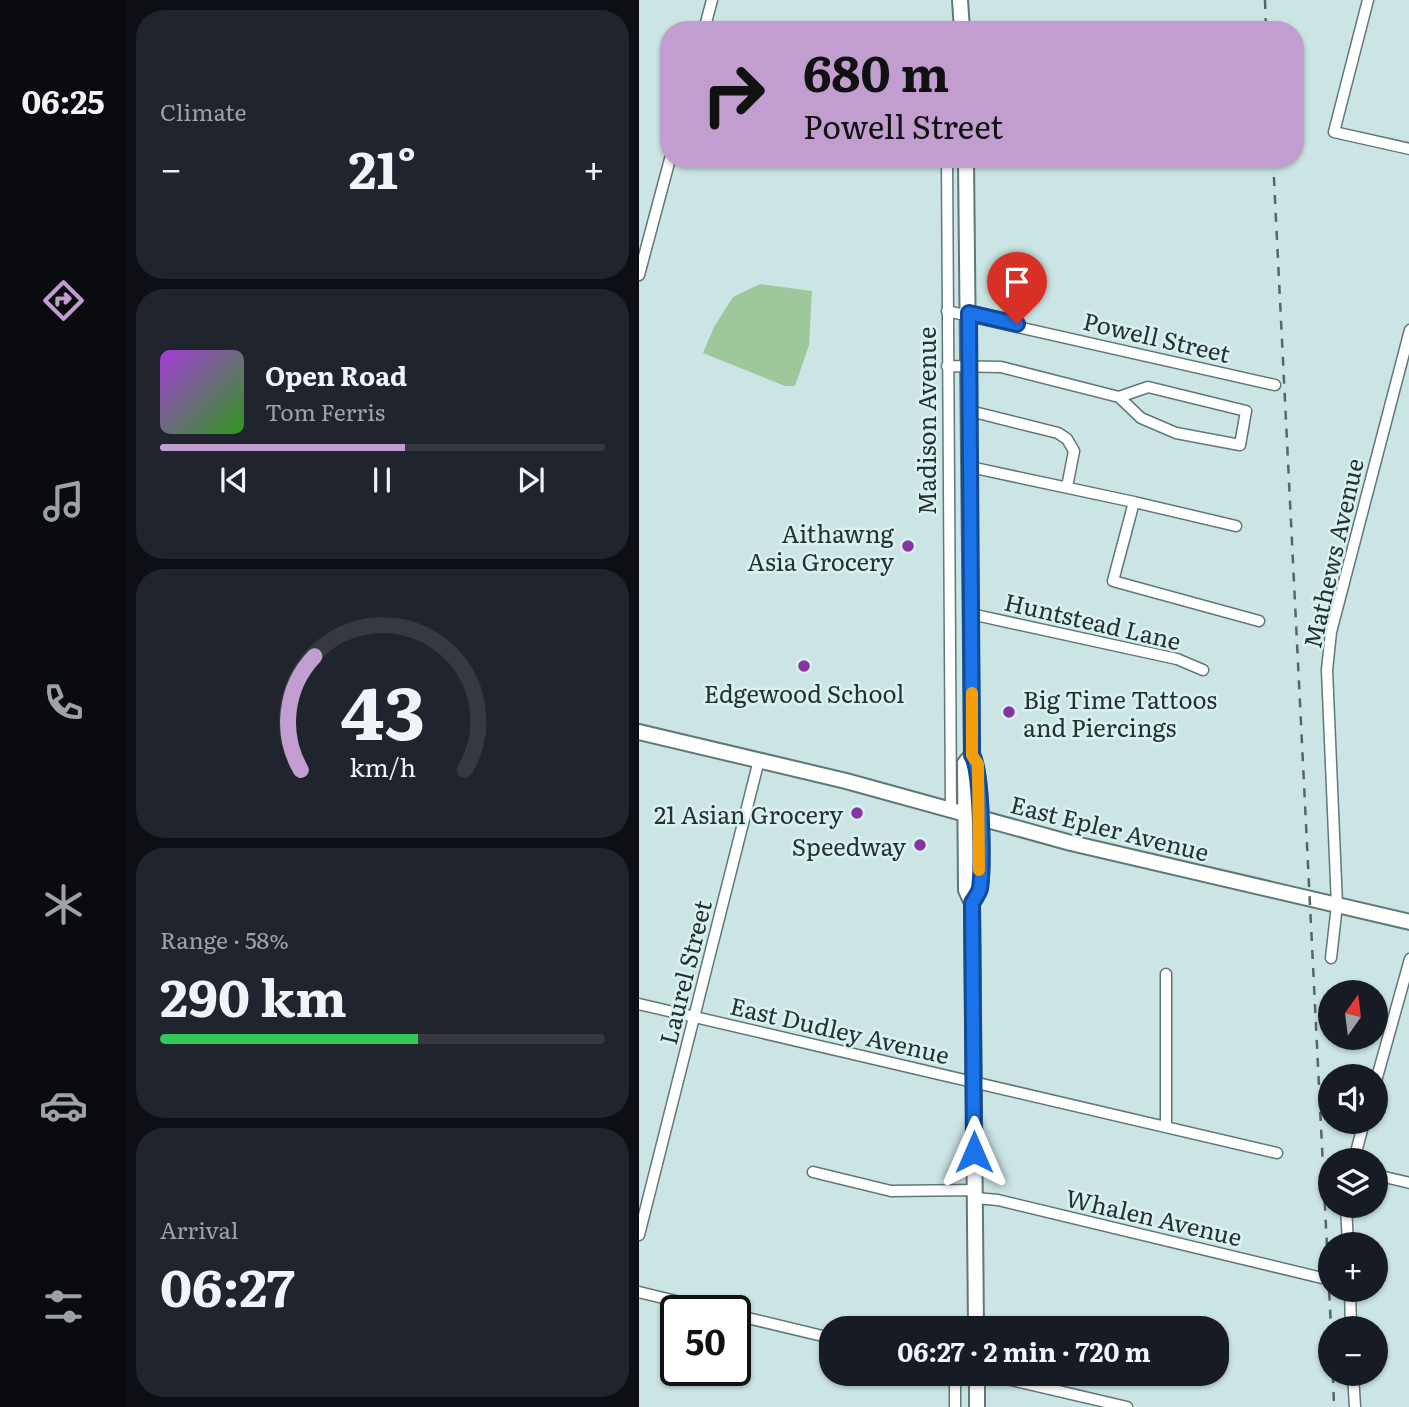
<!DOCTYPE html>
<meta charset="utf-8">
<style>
body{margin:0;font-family:Literata,serif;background:#20242c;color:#f1f3f6;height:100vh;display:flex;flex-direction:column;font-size:26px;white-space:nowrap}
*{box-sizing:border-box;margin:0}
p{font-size:23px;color:#9ea1a6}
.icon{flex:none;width:38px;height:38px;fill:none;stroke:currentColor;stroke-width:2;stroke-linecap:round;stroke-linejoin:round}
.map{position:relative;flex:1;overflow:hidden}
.side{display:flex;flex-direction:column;gap:10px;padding:10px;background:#0d0f14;width:513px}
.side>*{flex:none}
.banner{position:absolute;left:21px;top:21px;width:644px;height:147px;border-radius:28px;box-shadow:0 2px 5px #0004;background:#c19dd0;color:#111;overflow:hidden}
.needle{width:46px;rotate:14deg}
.fabs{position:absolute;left:679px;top:980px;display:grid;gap:14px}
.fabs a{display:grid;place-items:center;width:70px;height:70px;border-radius:50%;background:#171b24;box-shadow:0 2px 5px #0004;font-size:35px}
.speed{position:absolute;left:21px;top:1295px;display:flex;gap:14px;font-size:35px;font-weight:700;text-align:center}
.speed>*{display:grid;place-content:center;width:91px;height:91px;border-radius:50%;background:#171b24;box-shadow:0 2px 5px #0004;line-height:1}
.speed .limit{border:4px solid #111;border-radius:10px;background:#fff;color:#111}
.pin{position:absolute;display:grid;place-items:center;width:60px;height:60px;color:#fff;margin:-72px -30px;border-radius:50% 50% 50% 0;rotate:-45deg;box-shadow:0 0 7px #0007}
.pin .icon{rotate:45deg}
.me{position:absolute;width:77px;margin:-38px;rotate:0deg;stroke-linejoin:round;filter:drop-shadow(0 0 5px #0008)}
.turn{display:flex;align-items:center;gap:24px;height:147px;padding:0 28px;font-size:32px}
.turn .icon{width:91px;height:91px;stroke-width:2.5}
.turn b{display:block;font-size:49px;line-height:60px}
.big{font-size:52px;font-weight:700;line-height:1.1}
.side .card{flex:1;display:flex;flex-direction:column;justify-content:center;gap:10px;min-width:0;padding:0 24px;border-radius:28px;background:#20242c}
.side .dial{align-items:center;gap:0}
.dial svg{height:182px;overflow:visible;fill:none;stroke:#363941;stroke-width:7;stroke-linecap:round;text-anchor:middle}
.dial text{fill:#f1f3f6;stroke:none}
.song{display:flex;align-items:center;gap:21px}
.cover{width:84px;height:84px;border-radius:10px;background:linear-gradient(135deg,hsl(280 70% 55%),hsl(110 70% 35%))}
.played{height:7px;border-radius:4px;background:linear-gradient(90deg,#c19dd0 55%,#363941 55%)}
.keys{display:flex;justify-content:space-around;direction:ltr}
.heat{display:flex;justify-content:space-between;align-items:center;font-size:38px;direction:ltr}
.charge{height:10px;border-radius:5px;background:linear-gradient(90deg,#34c759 58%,#363941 0)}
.trip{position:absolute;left:180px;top:1316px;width:410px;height:70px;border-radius:28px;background:#171b24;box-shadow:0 2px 5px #0004;font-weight:700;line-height:70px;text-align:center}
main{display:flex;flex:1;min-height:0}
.dock{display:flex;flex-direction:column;width:126px;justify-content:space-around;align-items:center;background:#090b0e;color:#9ea1a6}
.dock .icon{width:49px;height:49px}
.dock .active{color:#c19dd0}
.dock b{font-size:32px;color:#f1f3f6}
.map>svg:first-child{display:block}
.green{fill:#9ec79c}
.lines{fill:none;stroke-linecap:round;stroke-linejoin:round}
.street-casing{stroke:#607877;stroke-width:13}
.secondary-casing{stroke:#607877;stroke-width:18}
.street{stroke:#fff;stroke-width:10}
.secondary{stroke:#fff;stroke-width:14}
.rail{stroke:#576665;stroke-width:2.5;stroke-dasharray:9 9;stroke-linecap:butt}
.route-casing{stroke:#114b97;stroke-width:18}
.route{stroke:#1a73e8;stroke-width:12}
.slow{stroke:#f59e0b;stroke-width:12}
.poi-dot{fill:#8734a2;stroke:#d8f2f1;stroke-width:2.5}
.labels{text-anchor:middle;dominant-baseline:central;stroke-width:5;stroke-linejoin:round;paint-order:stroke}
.street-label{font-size:24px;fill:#263130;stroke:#d8f2f1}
.poi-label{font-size:24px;fill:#263130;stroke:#d8f2f1;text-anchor:end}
</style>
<main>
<nav class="dock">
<b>06:25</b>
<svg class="icon active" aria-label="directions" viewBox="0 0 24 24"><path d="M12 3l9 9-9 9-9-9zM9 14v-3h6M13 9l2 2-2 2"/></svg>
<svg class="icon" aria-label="music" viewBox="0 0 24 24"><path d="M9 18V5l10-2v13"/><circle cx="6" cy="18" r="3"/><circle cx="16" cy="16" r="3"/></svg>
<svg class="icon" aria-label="phone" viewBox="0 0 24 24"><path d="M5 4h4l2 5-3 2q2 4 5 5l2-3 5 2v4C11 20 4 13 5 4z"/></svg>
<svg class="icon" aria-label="climate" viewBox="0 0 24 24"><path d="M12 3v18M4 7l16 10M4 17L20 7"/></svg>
<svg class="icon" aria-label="car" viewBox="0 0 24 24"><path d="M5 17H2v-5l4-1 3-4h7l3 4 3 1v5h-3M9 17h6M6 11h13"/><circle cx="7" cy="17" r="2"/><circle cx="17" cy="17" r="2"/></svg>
<svg class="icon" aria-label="filters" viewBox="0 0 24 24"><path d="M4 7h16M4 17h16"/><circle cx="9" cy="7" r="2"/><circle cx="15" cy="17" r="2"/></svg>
</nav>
<section class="side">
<div class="card"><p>Climate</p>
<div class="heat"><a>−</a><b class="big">21°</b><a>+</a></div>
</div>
<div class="card">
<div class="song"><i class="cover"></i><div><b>Open Road</b><p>Tom Ferris</p></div></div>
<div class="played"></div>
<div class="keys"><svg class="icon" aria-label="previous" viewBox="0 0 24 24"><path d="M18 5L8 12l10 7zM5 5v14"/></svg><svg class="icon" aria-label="pause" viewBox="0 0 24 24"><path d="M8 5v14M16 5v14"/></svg><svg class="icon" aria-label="next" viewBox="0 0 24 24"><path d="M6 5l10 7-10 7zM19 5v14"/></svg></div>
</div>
<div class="card dial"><svg viewBox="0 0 100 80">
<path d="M14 69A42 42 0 1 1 86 69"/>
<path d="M14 69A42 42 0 0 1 20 19" stroke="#c19dd0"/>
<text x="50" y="56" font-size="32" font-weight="700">43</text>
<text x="50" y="72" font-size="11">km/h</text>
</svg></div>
<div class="card"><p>Range · 58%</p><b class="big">290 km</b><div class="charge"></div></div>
<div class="card"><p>Arrival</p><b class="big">06:27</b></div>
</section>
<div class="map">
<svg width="771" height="1407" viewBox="0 0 771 1407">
<rect width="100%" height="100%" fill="#cbe5e4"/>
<path class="green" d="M121 284 173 291 170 345 156 386H146L64 353 75 327 94 297Z"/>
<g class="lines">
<defs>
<path id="street" d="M729 0 695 132 771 149
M65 30 73 0
M308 159 312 809
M0 275 31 159
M308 311 636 385
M308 366 362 367 480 397 502 418 537 433 601 445 607 411 509 387 480 397
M331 411 419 433 428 439 435 451 428 487
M331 467 495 502 474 581 620 621
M495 502 597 526
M332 614 538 659 564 670
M692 958 698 905 688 670 692 632 771 330
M0 1004 638 1153
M737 1081 771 959
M527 1127V974
M715 1160 725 1122
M174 1172 252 1191 336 1190
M737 1175 771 1183
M336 1198 359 1200 683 1278
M707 1206 709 1244
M0 1235 120 760
M711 1290 712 1328
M0 1292 78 1311
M96 1315 192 1338
M316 1374V1407
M347 1374 488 1407
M714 1374 716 1407"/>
<path id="secondary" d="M321 0 323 30
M327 159 333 755C343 770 344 867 341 888 340 893 336 898 333 903
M0 732 207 781 432 843 771 922
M333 755 326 763 327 890 333 903 337 1328
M338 1374V1407"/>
</defs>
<use href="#street" class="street-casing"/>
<use href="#secondary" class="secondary-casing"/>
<use href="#street" class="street"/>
<use href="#secondary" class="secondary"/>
<path class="rail" d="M626 0 627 30
M634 159 692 1328
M694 1374 695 1407"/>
</g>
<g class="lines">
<defs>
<path id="route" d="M335 1152 333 903C336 898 340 893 341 888 344 867 343 770 333 755L330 313 378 324"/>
</defs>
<use href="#route" class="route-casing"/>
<use href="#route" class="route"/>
<path class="slow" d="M333 693V755L339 764 340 870"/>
</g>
<g class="poi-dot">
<circle cx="269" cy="546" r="7"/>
<circle cx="165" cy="666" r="7"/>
<circle cx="370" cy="712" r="7"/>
<circle cx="218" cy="813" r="7"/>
<circle cx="281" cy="845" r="7"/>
</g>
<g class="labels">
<g class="street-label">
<text transform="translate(518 336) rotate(13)">Powell Street</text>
<text transform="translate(286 421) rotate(-90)">Madison Avenue</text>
<text transform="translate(693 553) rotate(-77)">Mathews Avenue</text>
<text transform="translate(454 620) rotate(13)">Huntstead Lane</text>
<text transform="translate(471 827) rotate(14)">East Epler Avenue</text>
<text transform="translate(45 972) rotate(-76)">Laurel Street</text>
<text transform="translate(201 1029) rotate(13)">East Dudley Avenue</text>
<text transform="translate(515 1216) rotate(13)">Whalen Avenue</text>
</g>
<g class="poi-label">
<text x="255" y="532">Aithawng<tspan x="255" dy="28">Asia Grocery</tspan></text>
<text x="165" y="692" text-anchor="middle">Edgewood School</text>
<text x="384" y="698" text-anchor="start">Big Time Tattoos<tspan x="384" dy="28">and Piercings</tspan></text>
<text x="204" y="813">21 Asian Grocery</text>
<text x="267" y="845">Speedway</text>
</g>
</g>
</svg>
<div class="fabs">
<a><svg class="needle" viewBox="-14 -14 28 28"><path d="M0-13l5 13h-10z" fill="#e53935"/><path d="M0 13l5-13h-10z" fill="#9ea1a6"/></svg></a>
<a><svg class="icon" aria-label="sound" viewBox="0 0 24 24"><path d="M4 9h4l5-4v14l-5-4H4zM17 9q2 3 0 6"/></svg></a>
<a><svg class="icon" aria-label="layers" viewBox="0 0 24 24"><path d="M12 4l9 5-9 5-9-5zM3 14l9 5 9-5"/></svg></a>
<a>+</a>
<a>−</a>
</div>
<div class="speed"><div class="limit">50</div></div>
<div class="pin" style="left:378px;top:324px;background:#d93025"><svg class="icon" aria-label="arrive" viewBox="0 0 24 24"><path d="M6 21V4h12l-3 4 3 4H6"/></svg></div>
<svg class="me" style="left:335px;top:1152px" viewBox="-20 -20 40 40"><path d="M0-17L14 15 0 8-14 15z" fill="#1a73e8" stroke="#fff" stroke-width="4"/></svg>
<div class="trip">06:27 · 2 min · 720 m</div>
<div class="banner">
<div class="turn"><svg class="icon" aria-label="right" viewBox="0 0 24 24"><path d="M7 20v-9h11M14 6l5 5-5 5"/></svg><div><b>680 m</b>Powell Street</div></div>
</div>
</div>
</main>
